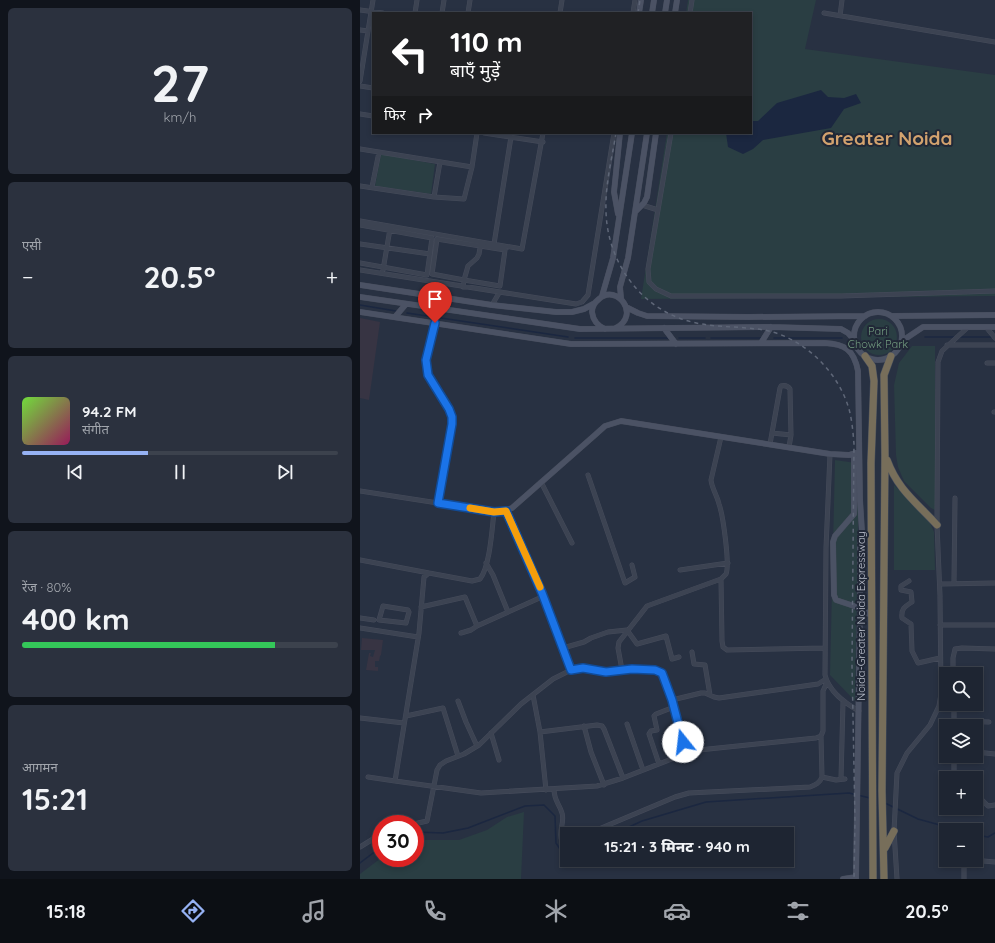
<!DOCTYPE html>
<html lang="hi">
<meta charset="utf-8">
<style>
body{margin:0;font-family:Quicksand,"Noto Sans Devanagari",sans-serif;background:#2b313e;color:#f1f3f6;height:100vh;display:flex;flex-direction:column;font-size:15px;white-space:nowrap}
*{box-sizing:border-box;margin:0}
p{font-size:13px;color:#a1a5ac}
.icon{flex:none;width:22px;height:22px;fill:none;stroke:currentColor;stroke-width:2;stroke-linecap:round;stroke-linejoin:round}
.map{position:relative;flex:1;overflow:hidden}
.details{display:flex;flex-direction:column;gap:8px;padding:8px;background:#10141c;width:360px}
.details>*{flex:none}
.banner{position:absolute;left:12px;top:12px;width:380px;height:122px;border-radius:0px;box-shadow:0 2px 6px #0003,0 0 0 1px #3c424d;background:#202124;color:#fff;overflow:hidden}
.fabs{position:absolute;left:579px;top:667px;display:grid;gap:8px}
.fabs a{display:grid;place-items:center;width:44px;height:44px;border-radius:0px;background:#1e2532;box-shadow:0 2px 6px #0003,0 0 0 1px #3c424d;font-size:20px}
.speed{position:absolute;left:12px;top:815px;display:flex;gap:8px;font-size:20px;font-weight:700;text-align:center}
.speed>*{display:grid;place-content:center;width:52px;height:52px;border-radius:50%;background:#1e2532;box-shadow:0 2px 6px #0003,0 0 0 1px #3c424d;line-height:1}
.speed .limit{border:6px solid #d22;background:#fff;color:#111}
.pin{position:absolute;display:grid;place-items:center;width:34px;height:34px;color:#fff;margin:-41px -17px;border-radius:50% 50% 50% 0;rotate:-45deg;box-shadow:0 0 4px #0007}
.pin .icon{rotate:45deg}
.me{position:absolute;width:44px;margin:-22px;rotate:344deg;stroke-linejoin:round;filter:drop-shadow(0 0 3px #0008)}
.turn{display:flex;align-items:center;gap:14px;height:84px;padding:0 12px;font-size:18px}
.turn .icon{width:52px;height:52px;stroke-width:2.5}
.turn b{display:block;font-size:28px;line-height:34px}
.then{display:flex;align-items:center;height:38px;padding:0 12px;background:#0003;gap:8px;font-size:15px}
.big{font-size:30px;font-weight:800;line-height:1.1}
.details .widget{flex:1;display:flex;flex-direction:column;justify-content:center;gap:6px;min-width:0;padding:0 14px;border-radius:6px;background:#2b313e}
.details .dial{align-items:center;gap:0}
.dial b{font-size:52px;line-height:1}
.song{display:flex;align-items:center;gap:12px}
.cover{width:48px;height:48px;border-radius:6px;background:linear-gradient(135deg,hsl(100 70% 55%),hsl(330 70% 35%))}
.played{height:4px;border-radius:2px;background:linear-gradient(90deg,#96b2f4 40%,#3c424d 40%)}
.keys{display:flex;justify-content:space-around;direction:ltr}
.heat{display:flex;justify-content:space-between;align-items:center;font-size:22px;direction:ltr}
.charge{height:6px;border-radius:3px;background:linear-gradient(90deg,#34c759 80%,#3c424d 0)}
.trip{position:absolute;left:200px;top:827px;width:234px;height:40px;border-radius:0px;background:#1e2532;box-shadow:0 2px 6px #0003,0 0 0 1px #3c424d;font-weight:800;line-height:40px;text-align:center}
.menu{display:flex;height:64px;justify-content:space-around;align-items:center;background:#0c0f14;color:#a1a5ac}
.menu .icon{width:28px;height:28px}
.menu .active{color:#96b2f4}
.menu b{font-size:18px;color:#f1f3f6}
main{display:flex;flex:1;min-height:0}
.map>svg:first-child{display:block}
.medical{fill:#373443}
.green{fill:#2a3e43}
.water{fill:#1b2740}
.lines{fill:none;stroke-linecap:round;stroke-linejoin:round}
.stream{stroke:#1b2740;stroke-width:1.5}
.street-casing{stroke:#464c5b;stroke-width:5}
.secondary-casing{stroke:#464c5b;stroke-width:6}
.highway-casing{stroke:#474e5c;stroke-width:8}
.street{stroke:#3c4352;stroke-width:4}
.secondary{stroke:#4b5264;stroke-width:5.5}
.highway{stroke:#776e5a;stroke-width:7}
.rail{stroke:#5f6778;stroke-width:1.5;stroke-dasharray:4 4;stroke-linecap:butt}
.route-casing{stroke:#114b97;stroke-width:10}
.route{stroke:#1a73e8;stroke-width:7}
.slow{stroke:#f59e0b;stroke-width:7}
.labels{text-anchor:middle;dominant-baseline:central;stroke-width:4;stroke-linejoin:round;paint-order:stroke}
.park-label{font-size:11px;fill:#729b7f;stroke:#212837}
.street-label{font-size:11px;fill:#babfcb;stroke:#212837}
.town-label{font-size:19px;font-weight:bold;fill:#d2a26e;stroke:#212837}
</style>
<main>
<section class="details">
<div class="widget dial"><b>27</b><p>km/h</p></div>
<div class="widget"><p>एसी</p>
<div class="heat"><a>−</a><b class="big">20.5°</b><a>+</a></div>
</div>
<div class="widget">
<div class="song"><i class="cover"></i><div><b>94.2 FM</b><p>संगीत</p></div></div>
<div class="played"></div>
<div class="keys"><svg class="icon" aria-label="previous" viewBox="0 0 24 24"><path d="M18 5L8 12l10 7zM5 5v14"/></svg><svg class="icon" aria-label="pause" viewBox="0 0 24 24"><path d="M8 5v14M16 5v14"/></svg><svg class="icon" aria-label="next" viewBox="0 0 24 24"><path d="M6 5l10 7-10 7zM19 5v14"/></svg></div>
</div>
<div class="widget"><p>रेंज · 80%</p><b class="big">400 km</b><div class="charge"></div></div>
<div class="widget"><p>आगमन</p><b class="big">15:21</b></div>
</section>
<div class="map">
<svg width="635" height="879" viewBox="0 0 635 879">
<rect width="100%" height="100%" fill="#283142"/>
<path class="medical" d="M0 318 20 322 9 400 0 398Z
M2 638 23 640 21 655 20 656 19 661H15V667H18V671L6 670 9 653H11L10 656 13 657 15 650H1Z"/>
<path class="green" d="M328 0H456L445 49 635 75V296L281 299 307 133H391V13H326Z
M21 154 75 164 71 194 15 186Z
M501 337a18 18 0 1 1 36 0a18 18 0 1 1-36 0Z
M552 346H575V510L571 508 544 481 538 467 536 455 534 385 539 363Z
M475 460 496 463 499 469 495 701 470 675Z
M534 485 568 518 574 532 575 570H534Z
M164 812 161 879H0V874L21 858H55V840H99L127 830 147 817Z"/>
<path class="water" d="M461 90 468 97 484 98 496 94 501 103 484 109 471 128 403 140 393 149 383 154 368 147 366 133H391V121H398L417 103Z"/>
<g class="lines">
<path class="stream" d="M0 305 36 311
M47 313 208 337
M565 337H595
M599 337H633
M215 338H308
M319 338H345
M351 338H401
M414 338H482
M525 803 558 819 598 830
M55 832 83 833 108 828 165 806 184 805 195 816 196 843 200 849 207 855
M254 834 282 821 346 802 489 793 510 798
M616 835 628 837 635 833
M0 863 21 847"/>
<defs>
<path id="street" d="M0 10 23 13
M55 13 57 0
M82 13 84 0
M108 13 110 0
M200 13 202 0
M273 13 275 0
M330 13 332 0
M464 13 635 42
M480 16 482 0
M0 30 8 31
M0 81 13 0
M0 86 13 88
M0 114 13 116
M124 133 183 142
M311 133 288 269 289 282 296 289 311 296H481L635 291
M0 149 112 167
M0 186 74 197 104 199 112 167 117 133
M12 187 19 152
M74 197 80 162
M282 205 298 210
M0 221 162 249 183 133
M0 225 72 238 67 275 0 263
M0 244 70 254
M134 244 151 137
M0 270 216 304 222 302 228 295 254 133
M23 270 30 229
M103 287 104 280 72 274 77 239 145 250 140 286 104 280 108 266 117 258 119 254 121 242
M132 305 139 293
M626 327 635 338
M587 345H635
M627 363H635
M634 412H635
M412 433 431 435
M410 444 420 388 421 386C425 385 428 386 430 389L431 435 429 447
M470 454 466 548 465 675C469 692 485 703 499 711
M228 475 265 583 275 577 272 565
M181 482 212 543
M0 491 78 503
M146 511 182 593 211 670C228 666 232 672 247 672 260 673 291 664 302 673 306 677 310 694 312 700
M134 512C132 529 130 566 120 579L112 581 69 573 64 577 59 633 35 781 121 793 237 786 263 778 327 753 339 750 456 738 461 736 463 731V691L467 682
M0 560 69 573
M126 563 133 575 148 612
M320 570 368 563
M361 579 362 641 363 647 367 650 465 648
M549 581 541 586V590L551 592 552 602C544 607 541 609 542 618L551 624 552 651 558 663 580 658
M594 583 595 498
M580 584 635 583
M23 606 48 610 49 612 46 623 19 620Z
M61 607 105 597 117 626
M0 618 14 620
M580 625H635
M0 628 58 637
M101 633 111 630 117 626 184 596
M203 648 224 642 231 638 248 632 267 630 277 644 306 636 312 659 319 657
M332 652 334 664 345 665 350 695
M262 670 258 648 259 642 287 606 361 579 366 574C370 565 363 515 359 504 357 495 352 489 351 480L361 437
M593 674V658L595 649 602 648 635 649
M173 695 180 732 186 790
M98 701 106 722 117 746
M594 704V726
M46 716 83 708 98 756
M0 718 44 723
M594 721 629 722
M267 724 283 770
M224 726 231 752 244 785
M180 732 237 725 242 726 244 729 263 778
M131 733 139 760
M616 752 635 754
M327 753 312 700 341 693H345L354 697 359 698 458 684 466 679
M612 756V761
M299 764 289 734 291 731 297 730 294 716 296 714 314 707
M8 777 35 781
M462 777 476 780 485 779
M594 778V756
M481 779 483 702
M194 789C194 801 199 803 202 813 205 822 198 832 202 841L207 843
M616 794 628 806 635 805
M54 824 67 821 77 770 80 765 86 761 104 754 119 745 161 704 193 679 211 670
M227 834 315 797 329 793 450 787C455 785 460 783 462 777L461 736
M0 847 21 834
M537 879 534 831 537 773 547 753 570 725 579 706 581 694 580 596 577 525 578 362 582 351 607 328
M604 879V868L607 862 612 860 635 862"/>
<path id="secondary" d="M279 13 281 0
M292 13 294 0
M305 13 307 0
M315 13 317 0
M276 211 284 203 287 197 296 133
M258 214 254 192 260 133
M0 285 132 305 196 312H212L224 309 235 303
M242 296 253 258 272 133
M0 297 220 329 411 327 481 329 488 333 495 341
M261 298 260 287 268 258 287 133
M266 307 278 313 287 316 389 317 505 316
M0 312 211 344 465 343C485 344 494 350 498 371L500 500 502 532 500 537V608L512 616
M494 336a24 24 0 1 1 48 0a24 24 0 1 1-48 0Z
M533 316 635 315
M35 317 46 304
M75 323C71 341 64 357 68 375L89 409 92 417V423L78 503C98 506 134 516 152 508L235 435 245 426 261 421 470 454 489 455 499 452
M304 328 316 344
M245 329C238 326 233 320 232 312 232 307 235 302 239 299 257 283 281 315 256 328
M542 341 563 327H635
M401 343 411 327
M494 458V514L475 536 473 542 474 595 476 600 500 608 496 879
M483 879 496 877"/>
<path id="highway" d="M505 356 512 366 514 381 511 463 513 879
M527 460C538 490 556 502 577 525
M525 848 534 831
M524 879 522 791 525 456 524 375 531 356"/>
</defs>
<use href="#street" class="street-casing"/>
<use href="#secondary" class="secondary-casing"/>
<use href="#highway" class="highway-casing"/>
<use href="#street" class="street"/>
<use href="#secondary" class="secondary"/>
<use href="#highway" class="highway"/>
<path class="rail" d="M278 13 280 0
M256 133C252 158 245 185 246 211 247 262 281 310 332 322 356 328 380 326 404 330 443 337 478 371 489 409 492 420 493 432 494 444L492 665 495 820 494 879"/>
</g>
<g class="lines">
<defs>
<path id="route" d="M75 323 66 360 68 375 89 409 92 417V424L78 503 134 512 146 511 182 593 211 670 223 668 246 672 272 669 295 670 302 673 312 700 323 742"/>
</defs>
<use href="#route" class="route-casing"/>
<use href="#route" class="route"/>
<path class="slow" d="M110 508 134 512 146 511 180 587"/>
</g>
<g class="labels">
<g class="park-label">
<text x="518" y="331">Pari<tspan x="518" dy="13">Chowk Park</tspan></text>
</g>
<g class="street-label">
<text transform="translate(501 616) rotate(-90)">Noida-Greater Noida Expressway</text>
</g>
<g class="town-label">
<text x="527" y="138">Greater Noida</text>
</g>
</g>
</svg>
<div class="fabs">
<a><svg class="icon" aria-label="search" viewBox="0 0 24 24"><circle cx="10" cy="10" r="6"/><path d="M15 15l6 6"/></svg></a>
<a><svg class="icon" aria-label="layers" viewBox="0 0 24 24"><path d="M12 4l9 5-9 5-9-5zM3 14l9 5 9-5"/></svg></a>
<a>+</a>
<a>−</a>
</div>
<div class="speed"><div class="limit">30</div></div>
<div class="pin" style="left:75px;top:323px;background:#d93025"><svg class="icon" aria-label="arrive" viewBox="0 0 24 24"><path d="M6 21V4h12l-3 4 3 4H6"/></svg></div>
<svg class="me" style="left:323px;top:742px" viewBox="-20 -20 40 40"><circle r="19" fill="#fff"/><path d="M0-13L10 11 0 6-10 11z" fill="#1a73e8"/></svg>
<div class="trip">15:21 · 3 मिनट · 940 m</div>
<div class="banner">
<div class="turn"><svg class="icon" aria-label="left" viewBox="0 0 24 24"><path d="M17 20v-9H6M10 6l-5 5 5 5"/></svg><div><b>110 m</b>बाएँ मुड़ें</div></div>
<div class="then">फिर<svg class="icon" aria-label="right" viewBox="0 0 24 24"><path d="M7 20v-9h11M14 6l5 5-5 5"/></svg></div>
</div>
</div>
</main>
<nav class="menu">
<b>15:18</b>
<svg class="icon active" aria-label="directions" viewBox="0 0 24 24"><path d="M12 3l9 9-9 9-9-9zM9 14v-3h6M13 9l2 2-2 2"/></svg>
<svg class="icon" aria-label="music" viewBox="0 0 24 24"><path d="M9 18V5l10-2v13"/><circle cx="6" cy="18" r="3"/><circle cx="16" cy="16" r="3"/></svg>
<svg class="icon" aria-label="phone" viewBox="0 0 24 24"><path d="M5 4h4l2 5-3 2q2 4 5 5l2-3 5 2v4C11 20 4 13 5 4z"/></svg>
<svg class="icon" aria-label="climate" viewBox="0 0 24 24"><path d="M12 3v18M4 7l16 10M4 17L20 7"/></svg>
<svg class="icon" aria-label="car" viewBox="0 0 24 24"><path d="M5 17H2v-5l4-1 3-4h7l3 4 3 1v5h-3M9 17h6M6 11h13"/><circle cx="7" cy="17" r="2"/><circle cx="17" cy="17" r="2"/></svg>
<svg class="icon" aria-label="filters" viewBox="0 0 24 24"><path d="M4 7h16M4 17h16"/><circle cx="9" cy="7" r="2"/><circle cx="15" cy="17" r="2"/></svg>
<b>20.5°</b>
</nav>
